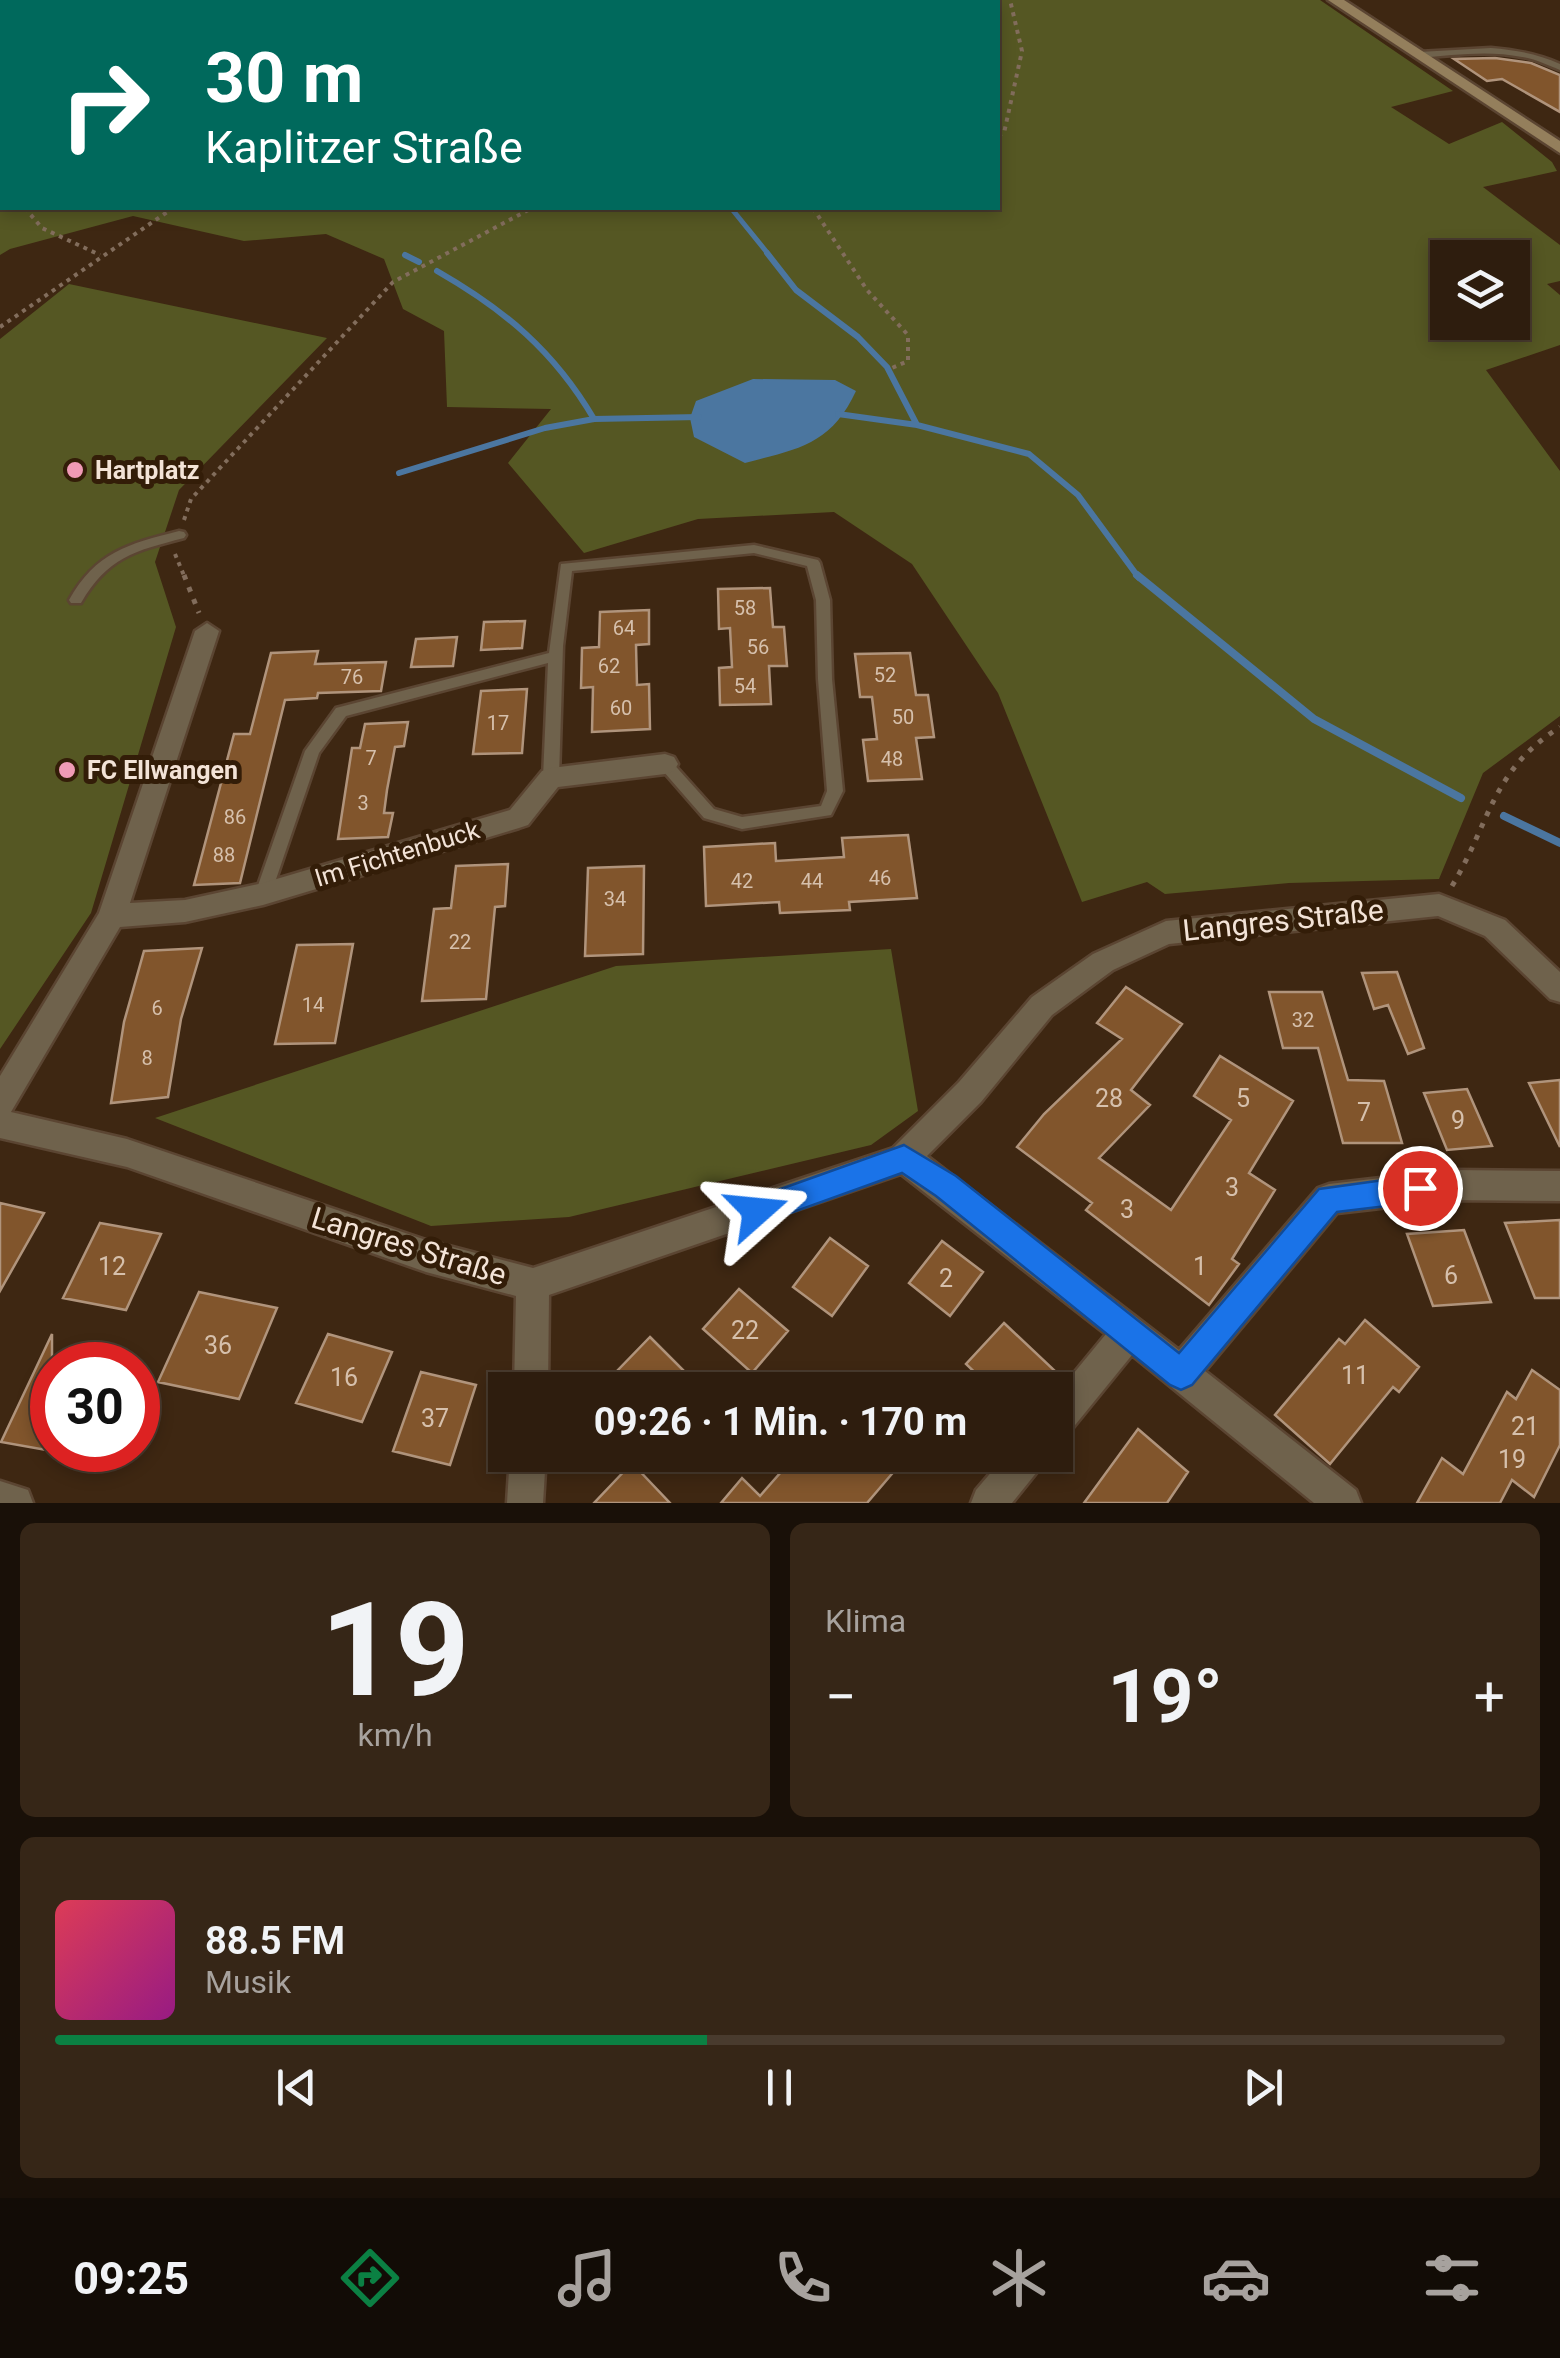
<!DOCTYPE html>
<html lang="de">
<meta charset="utf-8">
<style>
body{margin:0;font-family:Roboto,sans-serif;background:#362617;color:#f1f3f6;height:100vh;display:flex;flex-direction:column;font-size:38px;white-space:nowrap}
*{box-sizing:border-box;margin:0}
p{font-size:32px;color:#a7a29e}
.icon{flex:none;width:55px;height:55px;fill:none;stroke:currentColor;stroke-width:2;stroke-linecap:round;stroke-linejoin:round}
.map{position:relative;height:1503px;overflow:hidden}
.details{display:flex;flex-direction:column;gap:20px;padding:20px;background:#191008;flex:1}
.details>*{flex:none}
.banner{position:absolute;left:0px;top:0px;width:1000px;height:210px;box-shadow:0 5px 15px #0003,0 0 0 2px #493b2e;background:#00695c;color:#fff;overflow:hidden}
.controls{position:absolute;left:1430px;top:240px;display:grid;gap:20px}
.controls a{display:grid;place-items:center;width:100px;height:100px;border-radius:0px;background:#2e1d0e;box-shadow:0 5px 15px #0003,0 0 0 2px #493b2e;font-size:50px}
.speed{position:absolute;left:30px;top:1342px;display:flex;gap:20px;font-size:50px;font-weight:700;text-align:center}
.speed>*{display:grid;place-content:center;width:130px;height:130px;border-radius:50%;background:#2e1d0e;box-shadow:0 5px 15px #0003,0 0 0 2px #493b2e;line-height:1}
.speed .limit{border:15px solid #d22;background:#fff;color:#111}
.pin{position:absolute;display:grid;place-items:center;width:85px;height:85px;color:#fff;margin:-42px;border:5px solid #fff;border-radius:50%;box-shadow:0 2px 10px #0007}
.me{position:absolute;width:110px;margin:-55px;rotate:72deg;stroke-linejoin:round;filter:drop-shadow(0 0 8px #0008)}
.turn{display:flex;align-items:center;gap:35px;height:210px;padding:0 40px;font-size:45px}
.turn .icon{width:130px;height:130px;stroke-width:2.5}
.turn b{display:block;font-size:70px;line-height:85px}
.big{font-size:75px;font-weight:700;line-height:1.1}
.details .card{flex:1;display:flex;flex-direction:column;justify-content:center;gap:15px;min-width:0;padding:0 35px;border-radius:15px;background:#362617}
.details .dial{align-items:center;gap:0}
.dial b{font-size:130px;line-height:1}
.song{display:flex;align-items:center;gap:30px}
.cover{width:120px;height:120px;border-radius:15px;background:linear-gradient(135deg,hsl(350 70% 55%),hsl(310 70% 35%))}
.played{height:10px;border-radius:5px;background:linear-gradient(90deg,#0b8043 45%,#493b2e 45%)}
.keys{display:flex;justify-content:space-around;direction:ltr}
.heat{display:flex;justify-content:space-between;align-items:center;font-size:55px;direction:ltr}
.details .tiles{flex:1;display:grid;gap:20px;grid-template-columns:1fr 1fr}
.card:last-child{grid-column:span 2}
.trip{position:absolute;left:488px;top:1372px;width:585px;height:100px;border-radius:0px;background:#2e1d0e;box-shadow:0 5px 15px #0003,0 0 0 2px #493b2e;font-weight:700;line-height:100px;text-align:center}
.menu{display:flex;height:160px;justify-content:space-around;align-items:center;background:#120c06;color:#a7a29e}
.menu .icon{width:70px;height:70px}
.menu .selected{color:#0b8043}
.menu b{font-size:45px;color:#f1f3f6}
.map>svg:first-child{display:block}
.green{fill:#555723;fill-rule:evenodd}
.water{fill:#4b76a0}
.lines{fill:none;stroke-linecap:round;stroke-linejoin:round}
.stream-far2{stroke:#4b76a0;stroke-width:5}
.stream-far1{stroke:#4b76a0;stroke-width:6}
.stream{stroke:#4b76a0;stroke-width:8}
.building{fill:#81552c;stroke:#b0947c;stroke-width:2.5}
.service-casing{stroke:#5b4532;stroke-width:5}
.minor-casing{stroke:#5b4532;stroke-width:5}
.secondary-casing{stroke:#5b4532;stroke-width:5}
.path-far1{stroke:#826d5c;stroke-width:4;stroke-dasharray:4 5;stroke-linecap:butt}
.path{stroke:#826d5c;stroke-width:5;stroke-dasharray:5 8;stroke-linecap:butt}
.service{fill:#6f624c;fill-rule:evenodd}
.minor{fill:#6f624c;fill-rule:evenodd}
.secondary{fill:#947f5c;fill-rule:evenodd}
.route{fill:#1a73e8;stroke:#114b97;stroke-width:2.5}
.poi-dot{fill:#f09ab6;stroke:#331d08;stroke-width:4}
.labels{text-anchor:middle;dominant-baseline:central;stroke-width:10;stroke-linejoin:round;paint-order:stroke}
.number-label{font-size:20px;fill:#d6c0ac}
.poi-label{font-size:25px;font-weight:bold;fill:#f3e3d7;stroke:#331d08;text-anchor:start}
.street-label{font-size:25px;fill:#f3e3d7;stroke:#331d08}
.near-number-label{font-size:25px;fill:#d6c0ac}
.near-street-label{font-size:30px;fill:#f3e3d7;stroke:#331d08}
</style>
<div class="map">
<svg width="1560" height="1503" viewBox="0 0 1560 1503">
<rect width="100%" height="100%" fill="#3e2712"/>
<path class="green" d="M0 0H1320L1453 91 1391 107 1449 144 1502 122 1552 162 1557 171 1483 187 1560 245V281L1547 284 1560 295V345L1486 370 1560 471V716L1483 773 1439 879 1289 883 1165 894 1147 882 1082 902 998 693 912 564 834 512 698 519 584 553 508 463 551 409 447 407 444 331 403 309 384 259 326 234 244 241 133 216 10 249 0 255ZM2 2H998V208H2ZM1448 258H1512V322H1448Z
M69 284 327 338 179 490 155 562 176 627 91 913 0 1049V339Z
M891 949 918 1111 871 1145 569 1217 431 1226 155 1118 616 966Z"/>
<path class="water" d="M753 379 835 380 856 391C831 445 798 449 745 463L694 437 690 418 696 401Z"/>
<g class="lines">
<path class="stream-far2" d="M731 208 769 255"/>
<path class="stream-far1" d="M767 253 796 290 858 337 887 367 917 425 1029 454 1078 495 1139 578
M405 255 419 262
M437 271C505 310 554 351 594 419
M838 414 917 425
M399 473 545 428 594 419 699 417"/>
<path class="stream" d="M1137 575 1314 719 1461 798
M1504 816 1560 843"/>
</g>
<path class="building" d="M1495 58 1531 63 1560 75V112L1502 79 1487 81 1454 59Z
M770 588 773 627H784L787 666H769L771 704 720 705 719 668 732 667 730 628 719 629 718 589Z
M649 610V644L636 645 637 685 649 684 650 729 592 732 593 687 581 688 582 648 599 647 600 612Z
M525 621 522 648 481 650 484 622Z
M457 637 453 666 411 667 416 639Z
M318 651 315 664 386 662 381 691 318 693 317 698 285 700 240 883 194 885 234 734H250L271 653Z
M910 653 916 695H928L934 737 916 738 922 779 868 781 863 740 877 739 872 697H860L855 654Z
M527 689 522 753 473 754 481 691Z
M408 722 404 746 395 747 387 790 384 813H393L388 837 338 839 352 748H360L365 724Z
M908 835 917 898 849 902 850 910 780 913 779 902 706 906 704 847 775 843 776 861 844 857 842 838Z
M508 864 505 906 495 907 486 999 422 1001 434 909 451 908 456 866Z
M644 866 643 954 585 956 588 868Z
M353 944 335 1043 275 1044 297 945Z
M202 948 181 1019 168 1097 111 1103 124 1022 144 951Z
M1397 972 1424 1048 1408 1054 1388 1005 1374 1009 1362 973Z
M1126 987 1182 1024 1131 1090 1150 1105 1099 1158 1171 1210 1231 1120 1194 1096 1220 1056 1293 1101 1249 1173 1275 1190 1232 1259 1239 1264 1209 1305 1086 1210 1092 1203 1017 1147 1044 1114 1122 1039 1097 1023Z
M1269 992H1322L1348 1080 1384 1081 1402 1143H1343L1318 1048H1283Z
M1560 1080V1147L1529 1083Z
M1467 1089 1492 1146 1447 1150 1424 1093Z
M0 1203 44 1213 0 1291Z
M1560 1220V1298H1535L1505 1223Z
M100 1223 161 1234 126 1310 63 1298Z
M1464 1230 1491 1302 1433 1306 1407 1234Z
M830 1238 868 1266 832 1316 793 1287Z
M942 1241 983 1272 950 1316 909 1283Z
M739 1289 788 1331 752 1373 703 1329Z
M199 1292 277 1308 239 1399 158 1382Z
M1365 1320 1419 1367 1399 1392 1393 1387 1330 1464 1275 1415 1339 1339 1345 1344Z
M1004 1323 1055 1371 1038 1390H993L966 1364Z
M52 1334V1451L1 1442Z
M328 1334 392 1352 362 1422 296 1403Z
M650 1337 686 1373 669 1390H637L618 1370Z
M1532 1370 1560 1390V1445L1534 1497 1512 1480 1500 1503H1417L1442 1458 1463 1474 1507 1392 1516 1399Z
M421 1372 476 1385 450 1465 393 1451Z
M1138 1429 1188 1472 1167 1503H1084Z
M796 1455H908L867 1503H721L742 1478 760 1496Z
M632 1463 670 1503H594Z"/>
<g class="lines">
<defs>
<path id="service" d="M1491 48C1516 50 1538 54 1560 64V70C1547 65 1536 59 1522 57 1489 50 1453 55 1419 58L1415 55 1419 52Z
M179 531 184 532 186 535 184 538C134 551 108 557 81 603H71L69 600C96 552 128 544 179 531Z
M754 545 818 560 820 563 830 600 832 679 843 791 831 815 742 829 704 818 657 764 660 760H670L714 809 742 817 821 806 827 791 818 679 816 600 807 566 754 553 572 571 563 646 559 778 556 782H546L543 778 548 663 346 716 319 753 271 894 269 899 263 901 257 899 255 894 305 751 336 708 549 653 561 564Z"/>
<path id="minor" d="M207 623 219 631 130 903 185 900 263 883 510 810 542 771 551 768 665 754 674 757 678 764 674 771 665 774 558 787 528 825 519 828 263 905 185 922 120 927 11 1112 127 1139 426 1240 533 1268 893 1148 959 1082 1032 997 1093 954 1166 921 1439 894 1505 920 1560 972V1002L1550 999 1485 936 1438 916 1169 944 1113 970 1052 1015 981 1102 927 1156 1179 1350 1318 1188 1329 1184 1450 1170 1560 1171V1201L1450 1200 1337 1213 1205 1371 1356 1490 1361 1503H1314L1132 1355 1067 1435 1055 1440V1396L1106 1334 901 1174 549 1295 548 1390H514L516 1296 426 1272 127 1167 0 1138V1076L99 913 195 631Z
M510 1455H546L543 1503H507Z
M1006 1455H1047L1041 1467 1012 1503H971L976 1490Z
M0 1481 28 1490 33 1503H0Z"/>
<path id="secondary" d="M1328 0H1344L1560 141V153Z"/>
</defs>
<use href="#service" class="service-casing"/>
<use href="#minor" class="minor-casing"/>
<use href="#secondary" class="secondary-casing"/>
<path class="path-far1" d="M507 0 513 2
M804 2 808 0
M998 135 1004 133 1022 51 1010 0
M25 208 42 228 100 255
M813 208 867 290 908 335V361L892 368
M0 327 173 208
M184 520 191 499 393 282 532 208
M175 554 185 578"/>
<path class="path" d="M184 575 199 613
M1452 886C1491 821 1491 771 1560 727"/>
<use href="#service" class="service"/>
<use href="#minor" class="minor"/>
<use href="#secondary" class="secondary"/>
</g>
<path class="route" d="M904 1145 956 1176 1179 1353 1319 1189 1420 1175 1430 1179 1434 1188 1430 1198 1420 1202 1337 1212 1192 1385 1181 1390 1170 1385 936 1196 902 1173 757 1225 747 1221 742 1211 747 1201Z"/>
<g class="poi-dot">
<circle cx="75" cy="470" r="10"/>
<circle cx="67" cy="770" r="10"/>
</g>
<g class="labels">
<g class="number-label">
<text x="745" y="608">58</text>
<text x="624" y="628">64</text>
<text x="758" y="647">56</text>
<text x="609" y="666">62</text>
<text x="885" y="675">52</text>
<text x="352" y="677">76</text>
<text x="745" y="686">54</text>
<text x="621" y="708">60</text>
<text x="903" y="717">50</text>
<text x="498" y="723">17</text>
<text x="371" y="758">7</text>
<text x="892" y="759">48</text>
<text x="363" y="803">3</text>
<text x="235" y="817">86</text>
<text x="224" y="855">88</text>
<text x="880" y="878">46</text>
<text x="742" y="881">42</text>
<text x="812" y="881">44</text>
<text x="615" y="899">34</text>
<text x="460" y="942">22</text>
<text x="313" y="1005">14</text>
<text x="157" y="1008">6</text>
<text x="1303" y="1020">32</text>
<text x="147" y="1058">8</text>
</g>
<g class="poi-label">
<text x="95" y="470">Hartplatz</text>
<text x="87" y="770">FC Ellwangen</text>
</g>
<g class="street-label">
<text transform="translate(397 854) rotate(-17)">Im Fichtenbuck</text>
</g>
<g class="near-number-label">
<text x="1109" y="1098">28</text>
<text x="1243" y="1098">5</text>
<text x="1364" y="1112">7</text>
<text x="1458" y="1120">9</text>
<text x="1232" y="1187">3</text>
<text x="1127" y="1209">3</text>
<text x="112" y="1266">12</text>
<text x="1200" y="1266">1</text>
<text x="1451" y="1275">6</text>
<text x="946" y="1278">2</text>
<text x="745" y="1330">22</text>
<text x="218" y="1345">36</text>
<text x="1355" y="1375">11</text>
<text x="344" y="1377">16</text>
<text x="435" y="1418">37</text>
<text x="1525" y="1426">21</text>
<text x="1512" y="1459">19</text>
</g>
<g class="near-street-label">
<text transform="translate(1283 920) rotate(-6)">Langres Straße</text>
<text transform="translate(409 1246) rotate(17)">Langres Straße</text>
</g>
</g>
</svg>
<div class="controls">
<a><svg class="icon" aria-label="layers" viewBox="0 0 24 24"><path d="M12 4l9 5-9 5-9-5zM3 14l9 5 9-5"/></svg></a>
</div>
<div class="speed"><div class="limit">30</div></div>
<div class="pin" style="left:1420px;top:1188px;background:#d93025"><svg class="icon" aria-label="arrive" viewBox="0 0 24 24"><path d="M6 21V4h12l-3 4 3 4H6"/></svg></div>
<svg class="me" style="left:757px;top:1211px" viewBox="-20 -20 40 40"><path d="M0-17L14 15 0 8-14 15z" fill="#1a73e8" stroke="#fff" stroke-width="4"/></svg>
<div class="trip">09:26 · 1 Min. · 170 m</div>
<div class="banner">
<div class="turn"><svg class="icon" aria-label="right" viewBox="0 0 24 24"><path d="M7 20v-9h11M14 6l5 5-5 5"/></svg><div><b>30 m</b>Kaplitzer Straße</div></div>
</div>
</div>
<section class="details">
<div class="tiles">
<div class="card dial"><b>19</b><p>km/h</p></div>
<div class="card"><p>Klima</p>
<div class="heat"><a>−</a><b class="big">19°</b><a>+</a></div>
</div>
<div class="card">
<div class="song"><i class="cover"></i><div><b>88.5 FM</b><p>Musik</p></div></div>
<div class="played"></div>
<div class="keys"><svg class="icon" aria-label="previous" viewBox="0 0 24 24"><path d="M18 5L8 12l10 7zM5 5v14"/></svg><svg class="icon" aria-label="pause" viewBox="0 0 24 24"><path d="M8 5v14M16 5v14"/></svg><svg class="icon" aria-label="next" viewBox="0 0 24 24"><path d="M6 5l10 7-10 7zM19 5v14"/></svg></div>
</div>
</div>
</section>
<nav class="menu">
<b>09:25</b>
<svg class="icon selected" aria-label="directions" viewBox="0 0 24 24"><path d="M12 3l9 9-9 9-9-9zM9 14v-3h6M13 9l2 2-2 2"/></svg>
<svg class="icon" aria-label="music" viewBox="0 0 24 24"><path d="M9 18V5l10-2v13"/><circle cx="6" cy="18" r="3"/><circle cx="16" cy="16" r="3"/></svg>
<svg class="icon" aria-label="phone" viewBox="0 0 24 24"><path d="M5 4h4l2 5-3 2q2 4 5 5l2-3 5 2v4C11 20 4 13 5 4z"/></svg>
<svg class="icon" aria-label="climate" viewBox="0 0 24 24"><path d="M12 3v18M4 7l16 10M4 17L20 7"/></svg>
<svg class="icon" aria-label="car" viewBox="0 0 24 24"><path d="M5 17H2v-5l4-1 3-4h7l3 4 3 1v5h-3M9 17h6M6 11h13"/><circle cx="7" cy="17" r="2"/><circle cx="17" cy="17" r="2"/></svg>
<svg class="icon" aria-label="filters" viewBox="0 0 24 24"><path d="M4 7h16M4 17h16"/><circle cx="9" cy="7" r="2"/><circle cx="15" cy="17" r="2"/></svg>
</nav>
